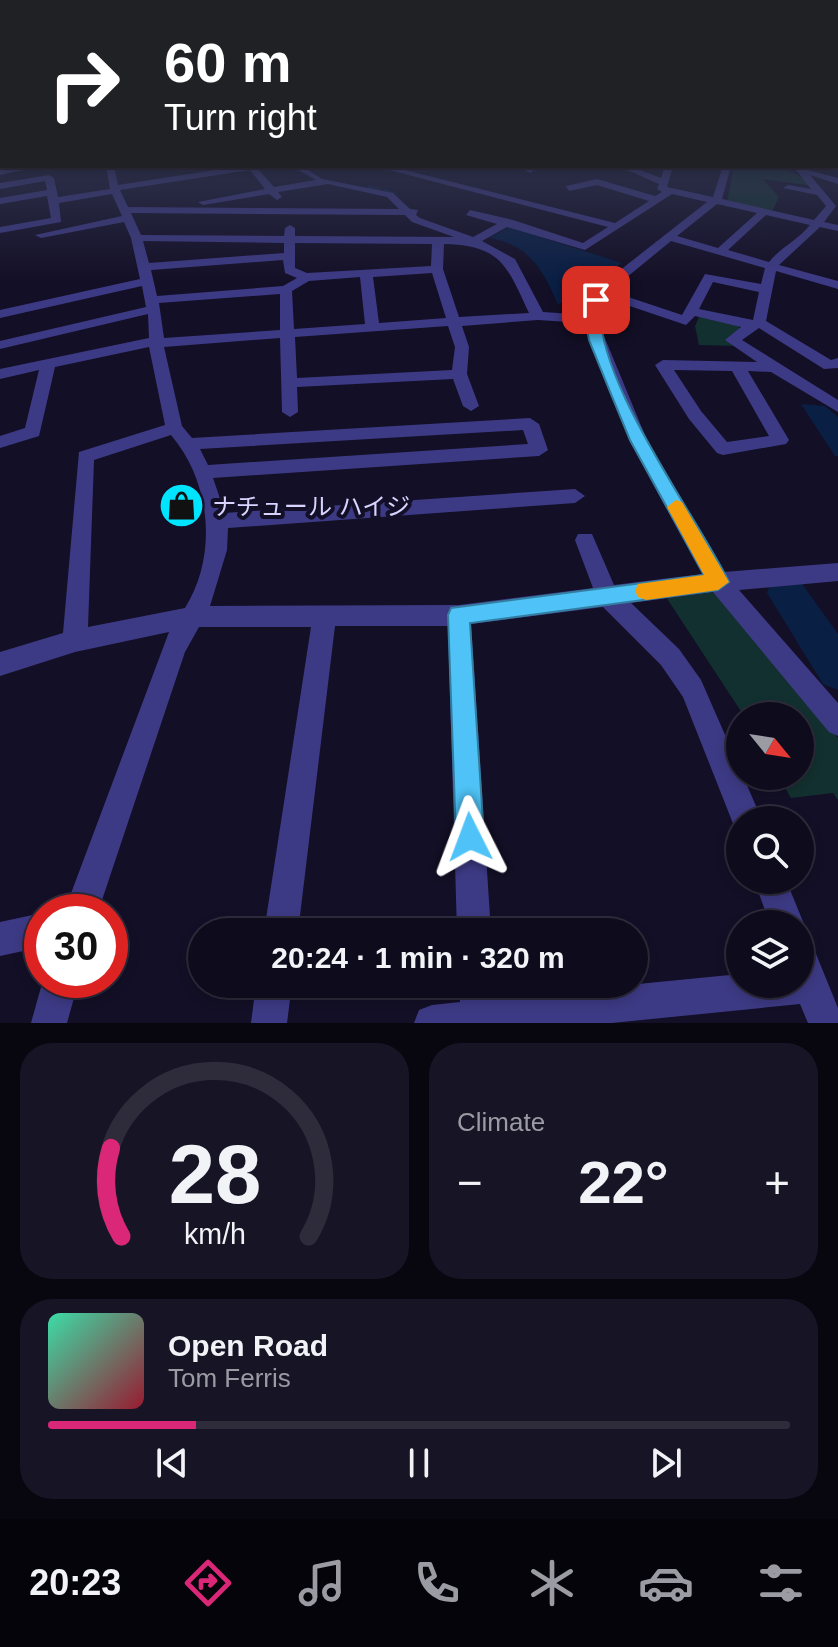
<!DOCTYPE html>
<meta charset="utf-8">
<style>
body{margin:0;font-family:Arial,"Noto Sans JP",sans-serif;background:#171425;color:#f1f3f6;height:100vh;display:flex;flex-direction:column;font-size:30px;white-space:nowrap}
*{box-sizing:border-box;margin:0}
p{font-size:26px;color:#9b9ba3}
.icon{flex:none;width:44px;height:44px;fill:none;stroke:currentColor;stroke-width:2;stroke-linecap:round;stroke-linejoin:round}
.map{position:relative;height:1023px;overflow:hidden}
.details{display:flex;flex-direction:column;gap:20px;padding:20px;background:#08060f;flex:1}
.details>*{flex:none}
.guide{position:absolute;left:0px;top:0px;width:838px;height:168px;box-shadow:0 4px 12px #0003,0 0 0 2px #2e2b3b;background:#202124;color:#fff;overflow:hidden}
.needle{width:52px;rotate:120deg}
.controls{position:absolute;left:726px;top:702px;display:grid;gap:16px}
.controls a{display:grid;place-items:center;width:88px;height:88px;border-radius:50%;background:#0e0b1c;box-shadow:0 4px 12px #0003,0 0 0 2px #2e2b3b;font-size:40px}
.speed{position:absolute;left:24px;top:894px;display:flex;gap:16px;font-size:40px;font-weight:700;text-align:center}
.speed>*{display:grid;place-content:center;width:104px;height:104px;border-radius:50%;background:#0e0b1c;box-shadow:0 4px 12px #0003,0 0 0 2px #2e2b3b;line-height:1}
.speed .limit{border:12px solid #d22;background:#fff;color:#111}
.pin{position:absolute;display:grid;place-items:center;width:68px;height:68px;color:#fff;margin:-34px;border-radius:16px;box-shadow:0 4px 12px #0006}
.me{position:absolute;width:88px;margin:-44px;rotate:357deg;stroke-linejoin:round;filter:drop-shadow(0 0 6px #0008)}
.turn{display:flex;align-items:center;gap:28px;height:168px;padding:0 32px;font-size:36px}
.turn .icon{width:104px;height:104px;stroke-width:2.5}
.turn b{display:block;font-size:56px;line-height:68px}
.big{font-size:60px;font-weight:700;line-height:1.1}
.details .widget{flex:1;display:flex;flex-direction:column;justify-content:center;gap:12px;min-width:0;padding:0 28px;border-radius:32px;background:#171425}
.details .dial{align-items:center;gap:0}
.dial svg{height:208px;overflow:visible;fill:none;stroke:#2e2b3b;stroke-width:7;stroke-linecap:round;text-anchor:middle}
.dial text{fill:#f1f3f6;stroke:none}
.song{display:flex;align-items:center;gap:24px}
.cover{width:96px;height:96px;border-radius:12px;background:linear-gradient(135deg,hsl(160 70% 55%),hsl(350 70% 35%))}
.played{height:8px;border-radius:4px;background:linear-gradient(90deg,#db2777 20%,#2e2b3b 20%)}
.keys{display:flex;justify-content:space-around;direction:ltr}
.heat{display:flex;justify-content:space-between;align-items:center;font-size:44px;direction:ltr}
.details .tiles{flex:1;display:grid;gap:20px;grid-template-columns:1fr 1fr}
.widget:last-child{grid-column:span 2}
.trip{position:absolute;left:188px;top:918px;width:460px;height:80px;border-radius:40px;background:#0e0b1c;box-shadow:0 4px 12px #0003,0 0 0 2px #2e2b3b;font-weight:700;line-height:80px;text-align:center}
.menu{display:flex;height:128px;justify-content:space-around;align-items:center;background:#06040b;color:#9b9ba3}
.menu .icon{width:56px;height:56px}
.menu .current{color:#db2777}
.menu b{font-size:36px;color:#f1f3f6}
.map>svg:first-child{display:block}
.green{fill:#12302f}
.water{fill:#0a1f44}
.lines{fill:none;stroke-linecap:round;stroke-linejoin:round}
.stream{stroke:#0a1f44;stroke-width:3}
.river{fill:#0a1f44;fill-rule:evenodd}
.minor{fill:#3d3a85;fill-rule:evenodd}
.route{fill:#4fc3f7;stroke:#337fa1;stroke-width:2}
.slow{fill:#f59e0b}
.labels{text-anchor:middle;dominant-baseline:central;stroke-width:8;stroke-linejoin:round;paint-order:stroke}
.poi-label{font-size:24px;fill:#d9d4ff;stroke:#130f26;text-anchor:start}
</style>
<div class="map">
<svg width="838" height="1023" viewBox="0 0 838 1023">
<rect width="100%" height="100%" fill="#130f26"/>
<path class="green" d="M734 166C762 166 793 165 813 186L763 179 779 197 772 211 727 201Z
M700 315 738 325 740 329 735 346 699 345 695 326Z
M708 592 721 593 838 738V800L833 793 791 798 778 776H800V716H744L666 597Z"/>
<path class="water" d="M509 227 622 263 595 280 579 306 562 302 558 305C544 271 529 244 489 238Z
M801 404 825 406 838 417V456H835Z"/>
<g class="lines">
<path class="stream" d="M369 187 379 189
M384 190 394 194"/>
<path class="river" d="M786 576 800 581 838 634V690L823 684 767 593 772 581Z"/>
<path class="minor" d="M21 166H42L0 175V169Z
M106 166H114L118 185 241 166H262L258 169 274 187 316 180 291 166H302L322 179 393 193 410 209 418 210 416 215 420 218 473 237 497 224 466 215 470 210 513 220 583 243 608 227 374 166H389L615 223 649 201 597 185 569 191 566 186 597 179 655 196 662 192 657 189 659 184 618 166H630L661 178 665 166H673L667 187 713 197 723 166H731L722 199 814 220 826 206 817 195 783 188 788 185 811 189 793 166 838 178V184L810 175 836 206 824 222 838 225V231L820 227 779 265 838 281V289L776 271 766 321 831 360 838 358V368L824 369 759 328 742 340 838 400V412L771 372 748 371 789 440 786 444 723 455 717 453 689 419 655 365 663 360 757 362 725 340 741 327 695 316 686 325 606 298 599 324 647 440 724 572 838 563V581L739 590 838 703V736L829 732 713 592 631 603 679 649 701 680 740 769V776H743L762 820H740V832L736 831 683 697 661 665 603 607 471 624 491 932H457L448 626H335L298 932H264L311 627H199L185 652 98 912H64L169 632 75 652 0 676V652L63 633 79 452 165 425 149 347 55 367 39 436 0 448V436L25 428 39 370 0 379V369L149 338 148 314 0 349V341L146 307 142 286 0 318V310L140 279 131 238 124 222 41 238 35 235 122 216 112 194 59 203 61 222 0 233V227L51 218 47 196 0 204V198L47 190 45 181 0 189V183L49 175 54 178 58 197 110 189ZM250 170 265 189 198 202 203 205 269 194 277 200 282 197 278 192 328 184 387 197 399 209 128 207 120 190ZM672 194 707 202 596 289 588 315 543 312 515 259 482 241 507 227 585 250ZM717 204 757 213 718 248 677 236ZM131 213 405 215 412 222 454 237 295 236V228L290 225 285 228 284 236 141 235ZM766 215 810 225C798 240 781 247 769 262L728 250ZM143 241 284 243V253L149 263ZM671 241 765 268 761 284 705 274 682 315 610 291ZM295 243 432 244 431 266 307 273 295 268ZM444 244C501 245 507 266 529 313L459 317 443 269ZM283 260 285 273 297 278 283 286 157 296 151 270ZM432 273 446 318 379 323 373 277ZM360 277 365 324 294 329 292 291 309 281ZM713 282 759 292 753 320 699 309ZM280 294V330L164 338 159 303ZM538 320 585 323 629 440 702 574 614 585 592 534H578L575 540 593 588 459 605 210 606 227 550 228 528 575 503 585 496 575 489 225 513 213 478 539 456 548 450 539 424 530 418 192 438 182 426 164 347 280 338 282 412 290 417 298 412 297 387 453 379 463 406 471 411 479 406 467 374 469 347 462 326ZM448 326 455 347 452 370 297 378 295 337ZM674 370 732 371 769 436 727 442 701 411ZM523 430 528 444 208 465 200 449ZM171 435C211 482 218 555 185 608L88 627 94 460Z
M518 166H529L534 170 530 173Z
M754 880H786L804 924 800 933V924H770Z
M42 913V947L0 956V922Z
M800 939 812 944 838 1008V1023H808L800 1004 612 1023H414L419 1010 432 1005 460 1002 459 984H495L496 998 740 974V984H800Z
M43 980H79L67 1023H31Z
M256 984H292L287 1023H251Z"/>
</g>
<linearGradient id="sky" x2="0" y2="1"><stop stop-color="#0a0815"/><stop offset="0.49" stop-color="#333752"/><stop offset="1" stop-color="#333752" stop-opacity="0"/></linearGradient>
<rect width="838" height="282" fill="url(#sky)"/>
<path class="route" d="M596 296 602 300C587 369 696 515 729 582L718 590 470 623 484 837 479 847 470 851 460 847 456 837 448 615 451 608 704 575 630 440 611 394 589 340 585 319 590 300Z"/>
<path class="slow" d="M676 500 682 502 729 582 718 590 646 600 638 597 635 591 638 584 704 575 667 507Z"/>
<defs>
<symbol id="shop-disc" viewBox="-11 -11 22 22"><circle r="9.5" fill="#00e5ff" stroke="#130f26"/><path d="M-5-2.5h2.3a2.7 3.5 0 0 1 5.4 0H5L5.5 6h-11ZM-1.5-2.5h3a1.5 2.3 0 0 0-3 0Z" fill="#111"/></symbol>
</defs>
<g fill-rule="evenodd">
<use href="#shop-disc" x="156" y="480" width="51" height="51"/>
</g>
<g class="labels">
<g class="poi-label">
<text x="212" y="506">ナチュール ハイジ</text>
</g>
</g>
</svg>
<div class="controls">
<a><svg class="needle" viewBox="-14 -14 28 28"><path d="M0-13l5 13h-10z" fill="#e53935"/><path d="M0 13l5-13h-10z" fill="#9b9ba3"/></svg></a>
<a><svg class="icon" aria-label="search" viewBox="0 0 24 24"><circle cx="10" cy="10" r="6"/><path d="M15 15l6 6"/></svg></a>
<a><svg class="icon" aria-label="layers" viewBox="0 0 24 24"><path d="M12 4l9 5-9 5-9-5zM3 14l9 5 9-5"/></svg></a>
</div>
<div class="speed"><div class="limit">30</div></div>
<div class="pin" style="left:596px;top:300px;background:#d93025"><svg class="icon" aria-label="arrive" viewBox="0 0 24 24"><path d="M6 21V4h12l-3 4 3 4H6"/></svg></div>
<svg class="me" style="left:470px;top:837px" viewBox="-20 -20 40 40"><path d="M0-17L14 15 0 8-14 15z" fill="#4fc3f7" stroke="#fff" stroke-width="4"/></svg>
<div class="trip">20:24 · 1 min · 320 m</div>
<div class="guide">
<div class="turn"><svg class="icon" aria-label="right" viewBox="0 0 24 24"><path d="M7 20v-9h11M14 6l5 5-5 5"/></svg><div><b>60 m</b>Turn right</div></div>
</div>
</div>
<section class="details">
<div class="tiles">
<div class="widget dial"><svg viewBox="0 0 100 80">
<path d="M14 69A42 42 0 1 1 86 69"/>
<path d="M14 69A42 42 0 0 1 10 35" stroke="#db2777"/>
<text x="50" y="56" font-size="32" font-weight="700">28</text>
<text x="50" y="72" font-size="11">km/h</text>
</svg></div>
<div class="widget"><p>Climate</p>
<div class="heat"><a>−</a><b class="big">22°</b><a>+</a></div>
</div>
<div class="widget">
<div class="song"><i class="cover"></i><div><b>Open Road</b><p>Tom Ferris</p></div></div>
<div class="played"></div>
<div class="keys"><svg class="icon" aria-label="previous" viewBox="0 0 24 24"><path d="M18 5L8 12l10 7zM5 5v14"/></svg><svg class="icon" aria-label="pause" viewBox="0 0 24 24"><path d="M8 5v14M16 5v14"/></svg><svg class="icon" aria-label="next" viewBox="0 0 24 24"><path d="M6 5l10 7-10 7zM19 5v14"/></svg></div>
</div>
</div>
</section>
<nav class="menu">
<b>20:23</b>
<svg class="icon current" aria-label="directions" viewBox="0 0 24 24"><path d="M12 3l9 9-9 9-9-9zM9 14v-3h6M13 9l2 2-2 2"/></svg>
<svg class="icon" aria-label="music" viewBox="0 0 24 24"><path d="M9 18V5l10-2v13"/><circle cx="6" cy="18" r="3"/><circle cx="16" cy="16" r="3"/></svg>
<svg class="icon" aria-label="phone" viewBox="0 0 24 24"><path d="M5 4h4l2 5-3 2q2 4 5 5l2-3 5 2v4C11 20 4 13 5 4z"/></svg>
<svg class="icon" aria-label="climate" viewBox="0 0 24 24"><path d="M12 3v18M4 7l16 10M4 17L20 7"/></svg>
<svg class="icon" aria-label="car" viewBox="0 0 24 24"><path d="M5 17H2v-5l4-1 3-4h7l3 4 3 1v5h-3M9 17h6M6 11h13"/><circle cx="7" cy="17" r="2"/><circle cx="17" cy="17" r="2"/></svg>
<svg class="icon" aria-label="filters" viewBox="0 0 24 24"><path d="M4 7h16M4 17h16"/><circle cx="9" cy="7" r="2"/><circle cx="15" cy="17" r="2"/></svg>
</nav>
